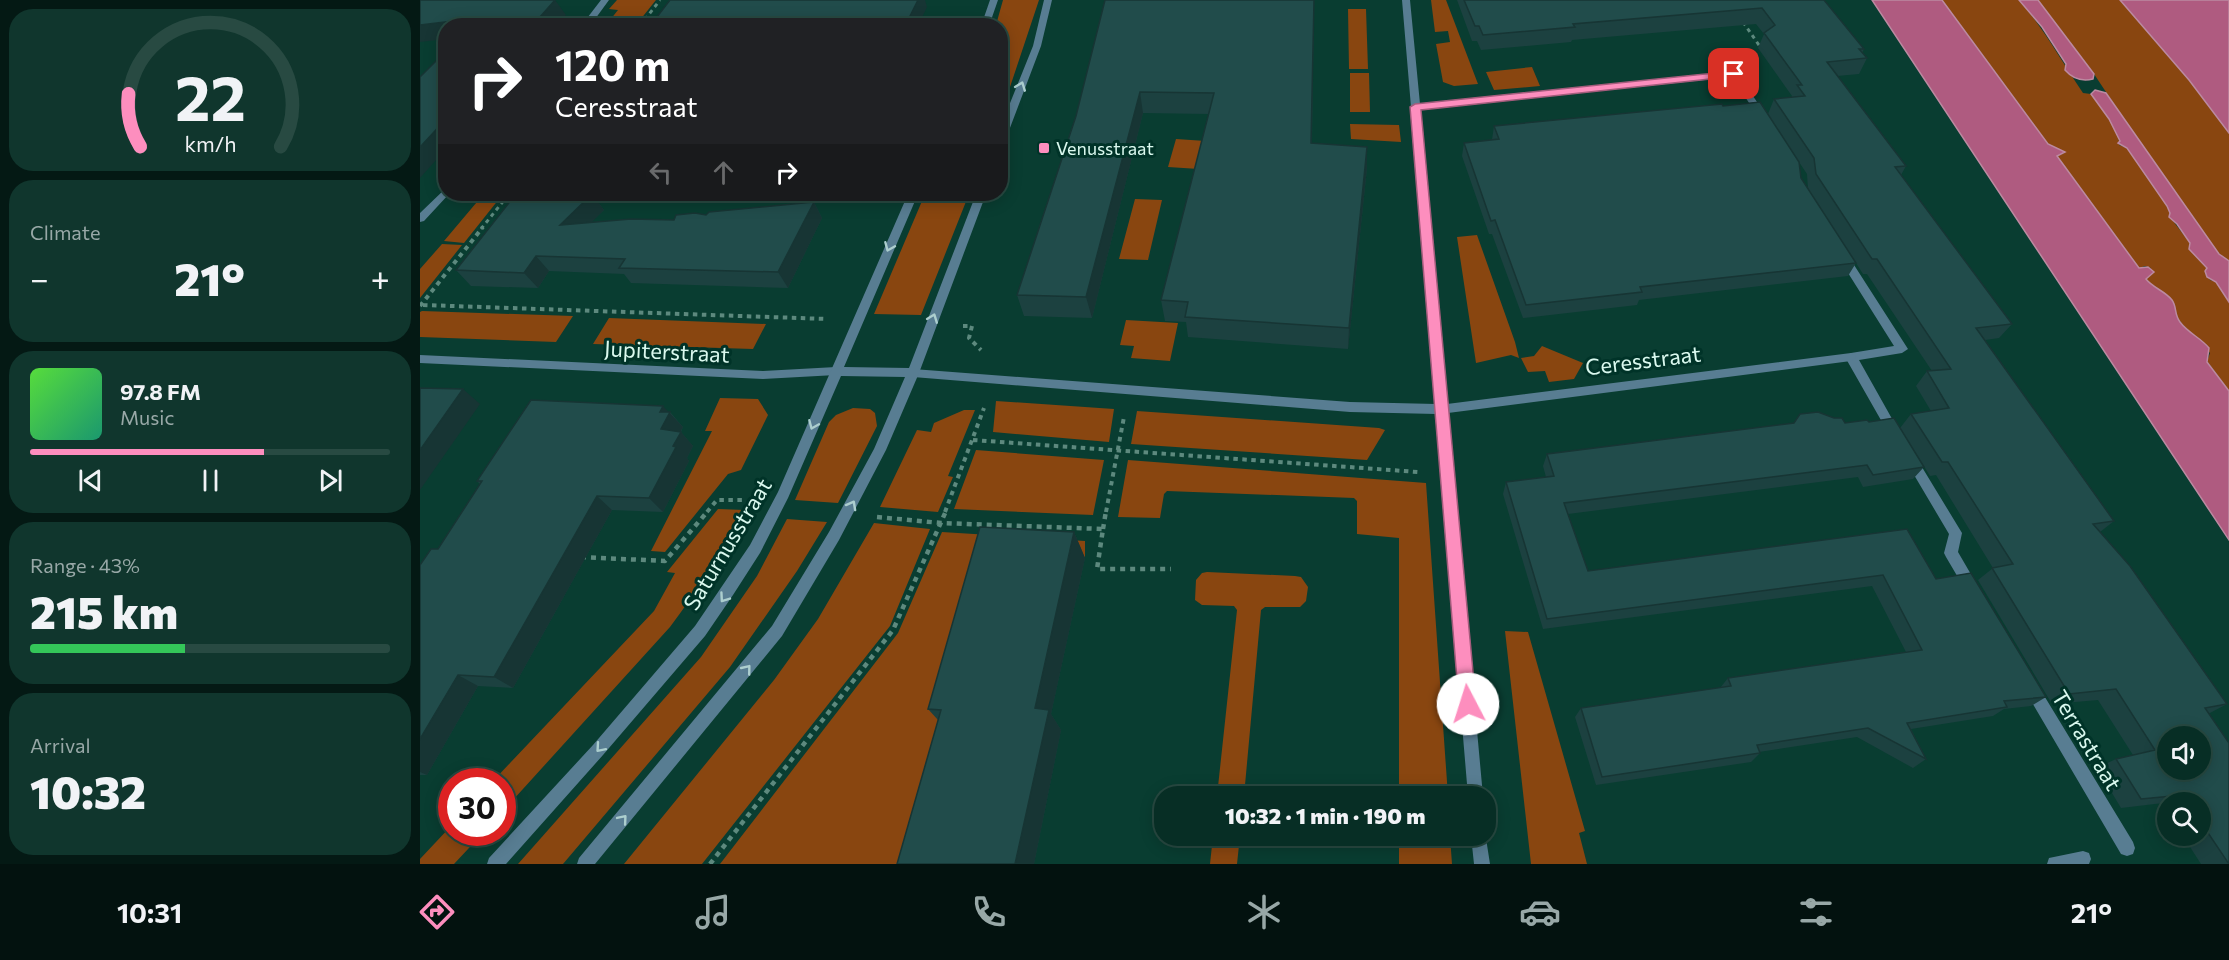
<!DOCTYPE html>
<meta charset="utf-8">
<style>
body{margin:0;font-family:Commissioner,sans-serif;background:#10362d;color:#f1f3f6;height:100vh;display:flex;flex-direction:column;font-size:22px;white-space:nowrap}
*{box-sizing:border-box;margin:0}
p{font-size:20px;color:#98a8a7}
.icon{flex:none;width:33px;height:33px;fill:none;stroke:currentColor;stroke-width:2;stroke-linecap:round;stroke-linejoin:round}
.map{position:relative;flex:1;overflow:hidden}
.sheet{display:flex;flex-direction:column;gap:9px;padding:9px;background:#041914;width:420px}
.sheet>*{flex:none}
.guide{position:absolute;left:18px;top:18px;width:570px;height:183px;border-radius:24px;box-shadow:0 3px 15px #0003,0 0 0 2px #284a42;background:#202124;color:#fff;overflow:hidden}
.controls{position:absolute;left:1737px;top:726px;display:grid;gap:12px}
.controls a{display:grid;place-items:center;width:54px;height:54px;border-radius:50%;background:#072e25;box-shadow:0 3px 15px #0003,0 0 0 2px #284a42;font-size:30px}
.speed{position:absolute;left:18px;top:768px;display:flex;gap:12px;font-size:30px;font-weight:700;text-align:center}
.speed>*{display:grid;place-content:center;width:78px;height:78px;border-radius:50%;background:#072e25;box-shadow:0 3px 15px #0003,0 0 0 2px #284a42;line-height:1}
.speed .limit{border:9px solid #d22;background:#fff;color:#111}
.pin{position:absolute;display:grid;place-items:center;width:51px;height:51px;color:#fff;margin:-26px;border-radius:12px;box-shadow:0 3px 9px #0006}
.me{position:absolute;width:66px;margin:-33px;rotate:355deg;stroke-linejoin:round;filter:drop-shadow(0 0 4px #0008)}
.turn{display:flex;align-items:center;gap:21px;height:126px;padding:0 18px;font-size:27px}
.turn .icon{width:78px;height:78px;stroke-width:2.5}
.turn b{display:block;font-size:42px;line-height:51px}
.lanes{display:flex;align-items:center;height:57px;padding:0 18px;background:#0003;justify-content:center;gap:30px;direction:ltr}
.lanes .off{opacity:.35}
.big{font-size:45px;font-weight:800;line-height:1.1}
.sheet .card{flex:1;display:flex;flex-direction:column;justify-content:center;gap:9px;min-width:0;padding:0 21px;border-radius:24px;background:#10362d}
.sheet .dial{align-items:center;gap:0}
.dial svg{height:156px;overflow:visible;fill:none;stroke:#284a42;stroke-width:7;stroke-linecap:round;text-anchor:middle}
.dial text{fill:#f1f3f6;stroke:none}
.song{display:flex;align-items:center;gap:18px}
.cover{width:72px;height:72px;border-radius:9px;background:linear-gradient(135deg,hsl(110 70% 55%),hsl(160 70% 35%))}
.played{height:6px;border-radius:3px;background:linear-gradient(90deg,#fd8ebe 65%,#284a42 65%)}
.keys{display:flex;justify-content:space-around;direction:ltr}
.heat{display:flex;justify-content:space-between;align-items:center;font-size:33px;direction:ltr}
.charge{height:9px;border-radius:4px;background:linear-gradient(90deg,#34c759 43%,#284a42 0)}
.trip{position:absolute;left:734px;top:786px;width:342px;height:60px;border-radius:24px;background:#072e25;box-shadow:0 3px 15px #0003,0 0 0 2px #284a42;font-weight:800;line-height:60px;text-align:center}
.tabs{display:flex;height:96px;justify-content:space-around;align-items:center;background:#03120f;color:#98a8a7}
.tabs .icon{width:42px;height:42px}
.tabs .current{color:#fd8ebe}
.tabs b{font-size:27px;color:#f1f3f6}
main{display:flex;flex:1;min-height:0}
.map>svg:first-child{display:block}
.green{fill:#894610}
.water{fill:#af5b80;stroke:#bc8aa1;stroke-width:1.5}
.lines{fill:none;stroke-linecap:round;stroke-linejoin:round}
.path-far2{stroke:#5d897e;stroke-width:3;stroke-dasharray:4 4;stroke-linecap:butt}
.path-far1{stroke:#5d897e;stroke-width:4;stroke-dasharray:4.5 4.5;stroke-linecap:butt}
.path{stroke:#5d897e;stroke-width:4.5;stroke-dasharray:5 5;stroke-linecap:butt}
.pedestrian{fill:#587d92;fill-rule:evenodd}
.minor{fill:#587d92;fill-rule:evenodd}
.tertiary{fill:#587d92;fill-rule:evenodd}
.wall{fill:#1c4140;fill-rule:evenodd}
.shaded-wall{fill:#173534}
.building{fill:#214c4b;stroke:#173534;stroke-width:1.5;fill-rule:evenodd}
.oneway{stroke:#accece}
.route{fill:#fd8ebe;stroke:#a45c7c;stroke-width:1.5}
.poi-dot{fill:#fd8ebe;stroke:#003328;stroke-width:2}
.labels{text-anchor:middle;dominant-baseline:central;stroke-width:6;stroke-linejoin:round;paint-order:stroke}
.far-poi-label{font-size:18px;fill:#daf9ef;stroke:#003328;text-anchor:start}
.street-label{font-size:22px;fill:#daf9ef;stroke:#003328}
</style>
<main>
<section class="sheet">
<div class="card dial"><svg viewBox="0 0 100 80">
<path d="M14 69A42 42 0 1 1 86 69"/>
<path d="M14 69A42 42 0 0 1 8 42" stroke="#fd8ebe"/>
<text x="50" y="56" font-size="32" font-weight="700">22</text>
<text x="50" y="72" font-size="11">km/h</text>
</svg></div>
<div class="card"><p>Climate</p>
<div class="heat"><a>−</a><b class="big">21°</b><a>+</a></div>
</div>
<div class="card">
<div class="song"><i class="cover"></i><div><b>97.8 FM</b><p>Music</p></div></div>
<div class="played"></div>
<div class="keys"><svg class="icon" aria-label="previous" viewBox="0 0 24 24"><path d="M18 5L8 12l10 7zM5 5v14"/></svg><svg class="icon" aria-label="pause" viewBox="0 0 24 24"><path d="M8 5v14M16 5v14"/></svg><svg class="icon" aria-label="next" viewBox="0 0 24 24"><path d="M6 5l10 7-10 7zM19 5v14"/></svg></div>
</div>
<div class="card"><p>Range · 43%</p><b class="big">215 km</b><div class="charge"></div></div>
<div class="card"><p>Arrival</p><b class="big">10:32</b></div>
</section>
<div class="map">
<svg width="1809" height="864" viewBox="0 0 1809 864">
<rect width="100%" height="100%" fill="#093d31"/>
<path class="green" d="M197 0H236L216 25H186L198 10 189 9Z
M583 0H619L588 93H581L580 26 576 25Z
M1011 0H1026L1058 84 1034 86 1023 82 1016 44 1030 42 1028 31 1015 32Z
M1522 0H1599C1625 30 1641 61 1663 93L1671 94C1680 107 1701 128 1699 145L1707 148 1747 206 1753 221 1770 243 1769 249 1787 268 1785 273 1790 280 1796 282 1809 302V391L1787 361 1790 353 1763 325 1753 312 1750 299 1732 286 1726 278 1731 268 1725 266 1719 268 1637 156 1644 153 1628 144Z
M1611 0H1700L1769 80 1809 133V277L1674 74Z
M928 9H946L948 69H929Z
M1112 67 1120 86 1074 90 1066 72Z
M930 73H949L950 112H930Z
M930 124 979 125 981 142 931 139Z
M756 139 801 142 794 170 748 167Z
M37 194H83L44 243 24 241 62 196Z
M505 194H549L501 315 454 314Z
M715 199 742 200 728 260 699 259Z
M1057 235 1095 342 1099 358 1091 355 1056 363 1037 237Z
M22 244 42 245 0 298V269Z
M2 311 153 316 136 342 0 337V312Z
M189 318 346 324 333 349 173 344Z
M706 320 758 323 750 361 711 358 714 346 700 345Z
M1122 346 1163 363 1154 379 1129 382 1125 371 1108 372 1101 358 1114 356Z
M300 398 338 399 348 415 321 470 308 474 245 552 231 551 292 431H285Z
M576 401 694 409 689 442 573 432Z
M433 408 450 409 455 413 457 426 418 503 375 500 409 422 416 415Z
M544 410H555L528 476 533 477 518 512 460 507 497 430 511 432 514 423Z
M717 411 959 428 965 430 947 460 711 444Z
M556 450 684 460 673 515 534 509Z
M708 460 1006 483 1028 796H979V538L937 534V501L934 498 747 491 744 494 740 518 698 517Z
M298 509 325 510C302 551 278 590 250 627L83 811 82 782 73 781 234 611 255 573 247 572Z
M367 519 407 522 377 571 310 667 143 864H98L281 657 337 576Z
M454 523 510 529 470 626 282 864H204L354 680 398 619Z
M522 532 665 541V557L573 551 487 864H300L478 633Z
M787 572 875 576 881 577 888 587 886 601 880 607H845L841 610 824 796H797L817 610 814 606 782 605 775 600 776 580 782 573Z
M1085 631 1108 632 1165 831 1159 833 1167 864H1111Z
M31 826 32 832 63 833 34 864H0V859Z
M793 836H820L817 864H790Z
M979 836H1030L1032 864H979Z"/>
<path class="water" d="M1452 0H1522L1628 144 1645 152 1637 156 1719 268 1728 267 1734 272 1726 279C1733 288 1745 291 1752 300 1757 307 1754 314 1760 322 1768 333 1781 338 1789 348L1787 362 1809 391V540Z
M1599 0H1618L1674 74 1673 79C1661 82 1652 78 1645 70L1646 64 1622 27Z
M1700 0H1809V133L1769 80Z
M1675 90 1686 93 1799 254 1809 261V302L1796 282 1787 277 1785 271 1787 268 1769 249 1770 243 1757 224 1749 217 1750 213 1747 206 1707 148 1698 143 1700 141 1689 119 1671 94Z"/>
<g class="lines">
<path class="path-far2" d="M1323 22 1341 48
M220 26 240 0
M61 229 89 194"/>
<path class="path-far1" d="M3 305 407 319
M0 306 63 227
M543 326H552L549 338 561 350
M553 440 998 472
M287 512 297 500H325
M525 512 564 408
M686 512 704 417"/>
<path class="path" d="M457 517 521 523 683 529 677 569H751
M683 529 686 511
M161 557 245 561 288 511
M290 864 473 630 526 511"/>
<path class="pedestrian" d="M1314 71 1317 72 1345 114V118H1339L1310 74Z
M1423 253 1427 254 1488 349 1482 353 1439 360 1480 433 1478 436H1470L1425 357 1431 353 1474 346 1418 257Z
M1490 453 1494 454 1542 533 1538 552 1556 583 1558 587 1556 591 1551 593 1546 591 1526 557 1524 553 1529 534 1484 458 1486 454Z
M1612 682 1617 684 1713 842 1715 848 1713 854 1707 856 1701 854 1607 694 1605 689 1607 684Z"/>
<path class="minor" d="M181 0H189L170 26H161Z
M982 0H990L1000 104 1314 71 1318 74 1314 77 1000 109 1027 404 1431 353 1437 357 1431 361 1028 413 1063 796H1048L1016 414 930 412 493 377 487 373 493 369 930 402 1016 404Z
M26 188V194H29L4 221 0 222V213Z
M0 355 343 371 416 367 422 371 416 375 343 379 0 363Z
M1065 832 1070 864H1054L1051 836H1065Z
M1663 851 1669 853 1671 859 1669 864H1627L1629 858Z"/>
<path class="tertiary" d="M570 0H578L569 26H561Z
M624 0H632L621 46 585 141 580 144V128L613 46Z
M488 194H498L424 367 489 368 556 194H566L499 373 466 450 419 540 362 636 175 864H157L159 858 352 626 409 532 454 449 485 377 421 376 368 498 340 553 313 595 285 636 183 755 86 864H67L69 858 173 745 275 626 330 545 358 492Z"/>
</g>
<path class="wall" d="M685 0H894L892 143 947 147V168L928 349 768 337 766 322 745 321 741 300 789 114 723 113 672 318 604 316 597 295 656 116Z
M1037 0H1404L1444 49 1442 53 1447 58 1439 74 1417 76 1486 166 1481 175 1592 324 1579 338 1565 340 1694 521 1680 532 1807 704 1788 714 1809 864H1781L1763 836H1780V802H1748V811L1743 803 1701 808 1677 768 1696 759 1713 755 1678 700 1632 704 1558 580 1573 568 1516 475 1510 476 1492 447 1504 467 1493 479 1443 487 1438 477 1148 514 1168 571 1487 529 1516 579 1626 697 1611 706 1584 709 1573 716 1491 729 1506 759 1493 768 1437 737 1339 752 1340 753 1331 762 1176 785 1155 717 1161 708 1300 688 1308 678 1486 652 1452 586 1123 629 1083 494 1086 482 1126 477 1123 466 1127 454 1425 423 1449 422 1480 428 1491 414 1511 411 1496 386 1507 371H1512L1447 274H1443L1436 263 1428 276 1219 300 1217 305 1103 318 1072 234H1069L1042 156 1044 143 1072 140 1074 126 1303 106 1348 114 1354 99 1371 98 1372 96 1338 48 1344 34 1336 24 1152 40 1151 42 1061 50 1057 41H1052ZM1379 162 1387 174 1388 189 1381 178Z
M172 194 184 210 171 222 254 220 286 215 394 202 402 218 368 288 211 283 204 274 129 271 118 288 51 286 36 270Z
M249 412H250L263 427 261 432 273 446 267 458 269 461 243 512 192 510 93 688 58 686 7 775H0V565L18 549 60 484 57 481Z
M654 532 665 558 631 714 641 730 614 864H477L518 720 508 709Z"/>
<path class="shaded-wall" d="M135 0 146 15 136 26H112Z
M496 0H505L507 7 498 26H485Z
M894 0 891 164V143Z
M50 19 55 26H26V39L0 42V25Z
M720 92 723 113 672 318 666 297Z
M26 119V149L0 178V147Z
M947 147V168L928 349 929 328Z
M172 194 184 210 153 241 140 225Z
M394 202 402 218 368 288 358 272Z
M116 256 129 271 118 288 104 273Z
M43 389 60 404 0 490V450Z
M243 406 263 427 254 444 241 429 240 412Z
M261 432 273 446 267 458 269 461 243 512 229 498 253 446Z
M177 496 192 510 93 688 74 677Z
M654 532 665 558 631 714 641 730 614 864H595L615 708Z
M38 675 58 686 7 775 0 772V739Z"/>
<path class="building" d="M0 0H135L112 26H44L50 19 0 25Z
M250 0H498L485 26H230Z
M685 0H894L891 143 947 147 929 328 765 317 768 302 741 300 794 93 720 92 666 297 597 295 656 116Z
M1044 0H1404L1444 49H1439L1447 58 1407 62 1486 166 1475 167 1592 324 1556 328 1694 521 1673 524 1710 566 1807 704 1785 708 1809 743V864L1780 821V802H1768L1763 795 1721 799 1696 759 1735 750 1696 689 1649 694 1572 568 1593 564 1528 462H1522L1491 414 1529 408 1507 371 1531 369 1457 259H1452L1396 174 1394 158 1354 99 1385 96 1377 85H1382L1344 33 1355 25 1342 8 1153 24 1155 27 1063 35 1059 26H1055ZM1748 736H1780V770H1748Z
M26 44V50H20Z
M26 51V119L0 147V77Z
M1340 102 1379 162 1381 178 1436 263 1220 287 1222 292 1106 305 1075 220 1071 221 1044 143 1079 139 1074 126 1302 104 1303 106Z
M96 194H172L140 225 211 219 254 220 256 215 275 213 286 215 289 212 394 202 358 272 199 268 205 259 116 256 104 273 36 270Z
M0 388 43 389 0 450Z
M111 400 243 406 240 412H250L241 429 261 432 253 446 256 447 229 498 177 496 74 677 38 675 0 739V565L11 549H18L62 481H57Z
M1398 412 1414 418H1422L1425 423 1447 420 1449 422 1474 418 1504 467 1453 475 1447 465 1144 503 1168 571 1487 529 1516 579 1551 573 1626 697 1584 701 1587 707 1487 723 1506 759 1448 728 1337 745 1340 753 1182 777 1161 708 1311 686 1308 678 1502 650 1463 575 1127 619 1086 482 1134 476 1127 454 1374 423 1380 414Z
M560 527 654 532 615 708 629 710 595 864H477L521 710 508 709Z"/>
<defs><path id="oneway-chevron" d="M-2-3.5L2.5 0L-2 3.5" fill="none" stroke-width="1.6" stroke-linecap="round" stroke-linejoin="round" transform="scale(1.5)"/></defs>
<g class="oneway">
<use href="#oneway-chevron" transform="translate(601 86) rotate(-69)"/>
<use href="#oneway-chevron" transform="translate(469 247) rotate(113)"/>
<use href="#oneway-chevron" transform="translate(513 318) rotate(-69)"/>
<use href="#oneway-chevron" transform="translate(393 425) rotate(113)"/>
<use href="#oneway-chevron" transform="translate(432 505) rotate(-61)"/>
<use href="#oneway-chevron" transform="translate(304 598) rotate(125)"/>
<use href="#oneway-chevron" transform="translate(327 669) rotate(-51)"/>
<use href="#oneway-chevron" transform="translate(180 748) rotate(131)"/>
<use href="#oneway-chevron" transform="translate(203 819) rotate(-50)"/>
</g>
<path class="route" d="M1314 71 1319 74 1318 76 1001 110 1056 704 1053 710 1048 712 1042 710 1039 704 990 107 995 104Z"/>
<rect class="poi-dot" x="618" y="142" width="12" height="12" rx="3"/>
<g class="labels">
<g class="far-poi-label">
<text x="636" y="148">Venusstraat</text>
</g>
<g class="street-label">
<text transform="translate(247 351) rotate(3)">Jupiterstraat</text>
<text transform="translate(1223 360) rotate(-7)">Ceresstraat</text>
<text transform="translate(307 544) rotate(-59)">Saturnusstraat</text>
<text transform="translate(1667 740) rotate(59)">Terrastraat</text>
</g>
</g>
</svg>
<div class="controls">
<a><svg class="icon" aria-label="sound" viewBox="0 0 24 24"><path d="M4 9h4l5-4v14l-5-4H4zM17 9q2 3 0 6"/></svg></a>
<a><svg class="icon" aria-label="search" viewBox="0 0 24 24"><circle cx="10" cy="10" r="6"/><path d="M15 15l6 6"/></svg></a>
</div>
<div class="speed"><div class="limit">30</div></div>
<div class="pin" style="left:1314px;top:74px;background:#d93025"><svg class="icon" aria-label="arrive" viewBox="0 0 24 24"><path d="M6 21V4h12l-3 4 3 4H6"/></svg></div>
<svg class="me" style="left:1048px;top:704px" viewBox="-20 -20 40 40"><circle r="19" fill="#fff"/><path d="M0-13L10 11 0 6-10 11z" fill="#fd8ebe"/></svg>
<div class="trip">10:32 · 1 min · 190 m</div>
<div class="guide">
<div class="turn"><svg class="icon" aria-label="right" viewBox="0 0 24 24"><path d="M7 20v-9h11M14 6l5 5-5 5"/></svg><div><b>120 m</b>Ceresstraat</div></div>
<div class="lanes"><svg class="icon off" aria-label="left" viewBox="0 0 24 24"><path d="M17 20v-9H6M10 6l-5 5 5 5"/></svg><svg class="icon off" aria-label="ahead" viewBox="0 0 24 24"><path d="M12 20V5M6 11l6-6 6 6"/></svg><svg class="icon" aria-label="right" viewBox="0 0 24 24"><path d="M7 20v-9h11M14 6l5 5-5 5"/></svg></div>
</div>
</div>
</main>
<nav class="tabs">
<b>10:31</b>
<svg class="icon current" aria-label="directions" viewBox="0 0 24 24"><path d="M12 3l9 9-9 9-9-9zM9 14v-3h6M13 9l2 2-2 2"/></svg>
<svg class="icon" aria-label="music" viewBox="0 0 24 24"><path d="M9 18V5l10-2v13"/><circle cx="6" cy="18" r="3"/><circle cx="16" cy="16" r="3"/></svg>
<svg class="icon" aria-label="phone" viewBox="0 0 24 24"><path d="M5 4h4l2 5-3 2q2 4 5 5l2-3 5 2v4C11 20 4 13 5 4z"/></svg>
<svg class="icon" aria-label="climate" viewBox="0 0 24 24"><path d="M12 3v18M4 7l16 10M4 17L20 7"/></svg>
<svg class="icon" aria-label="car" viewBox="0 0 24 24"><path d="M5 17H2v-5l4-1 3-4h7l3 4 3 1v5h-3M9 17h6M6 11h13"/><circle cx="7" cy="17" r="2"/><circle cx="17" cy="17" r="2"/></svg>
<svg class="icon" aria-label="filters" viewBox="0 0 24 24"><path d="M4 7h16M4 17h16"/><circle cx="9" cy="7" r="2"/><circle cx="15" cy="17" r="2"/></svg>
<b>21°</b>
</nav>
